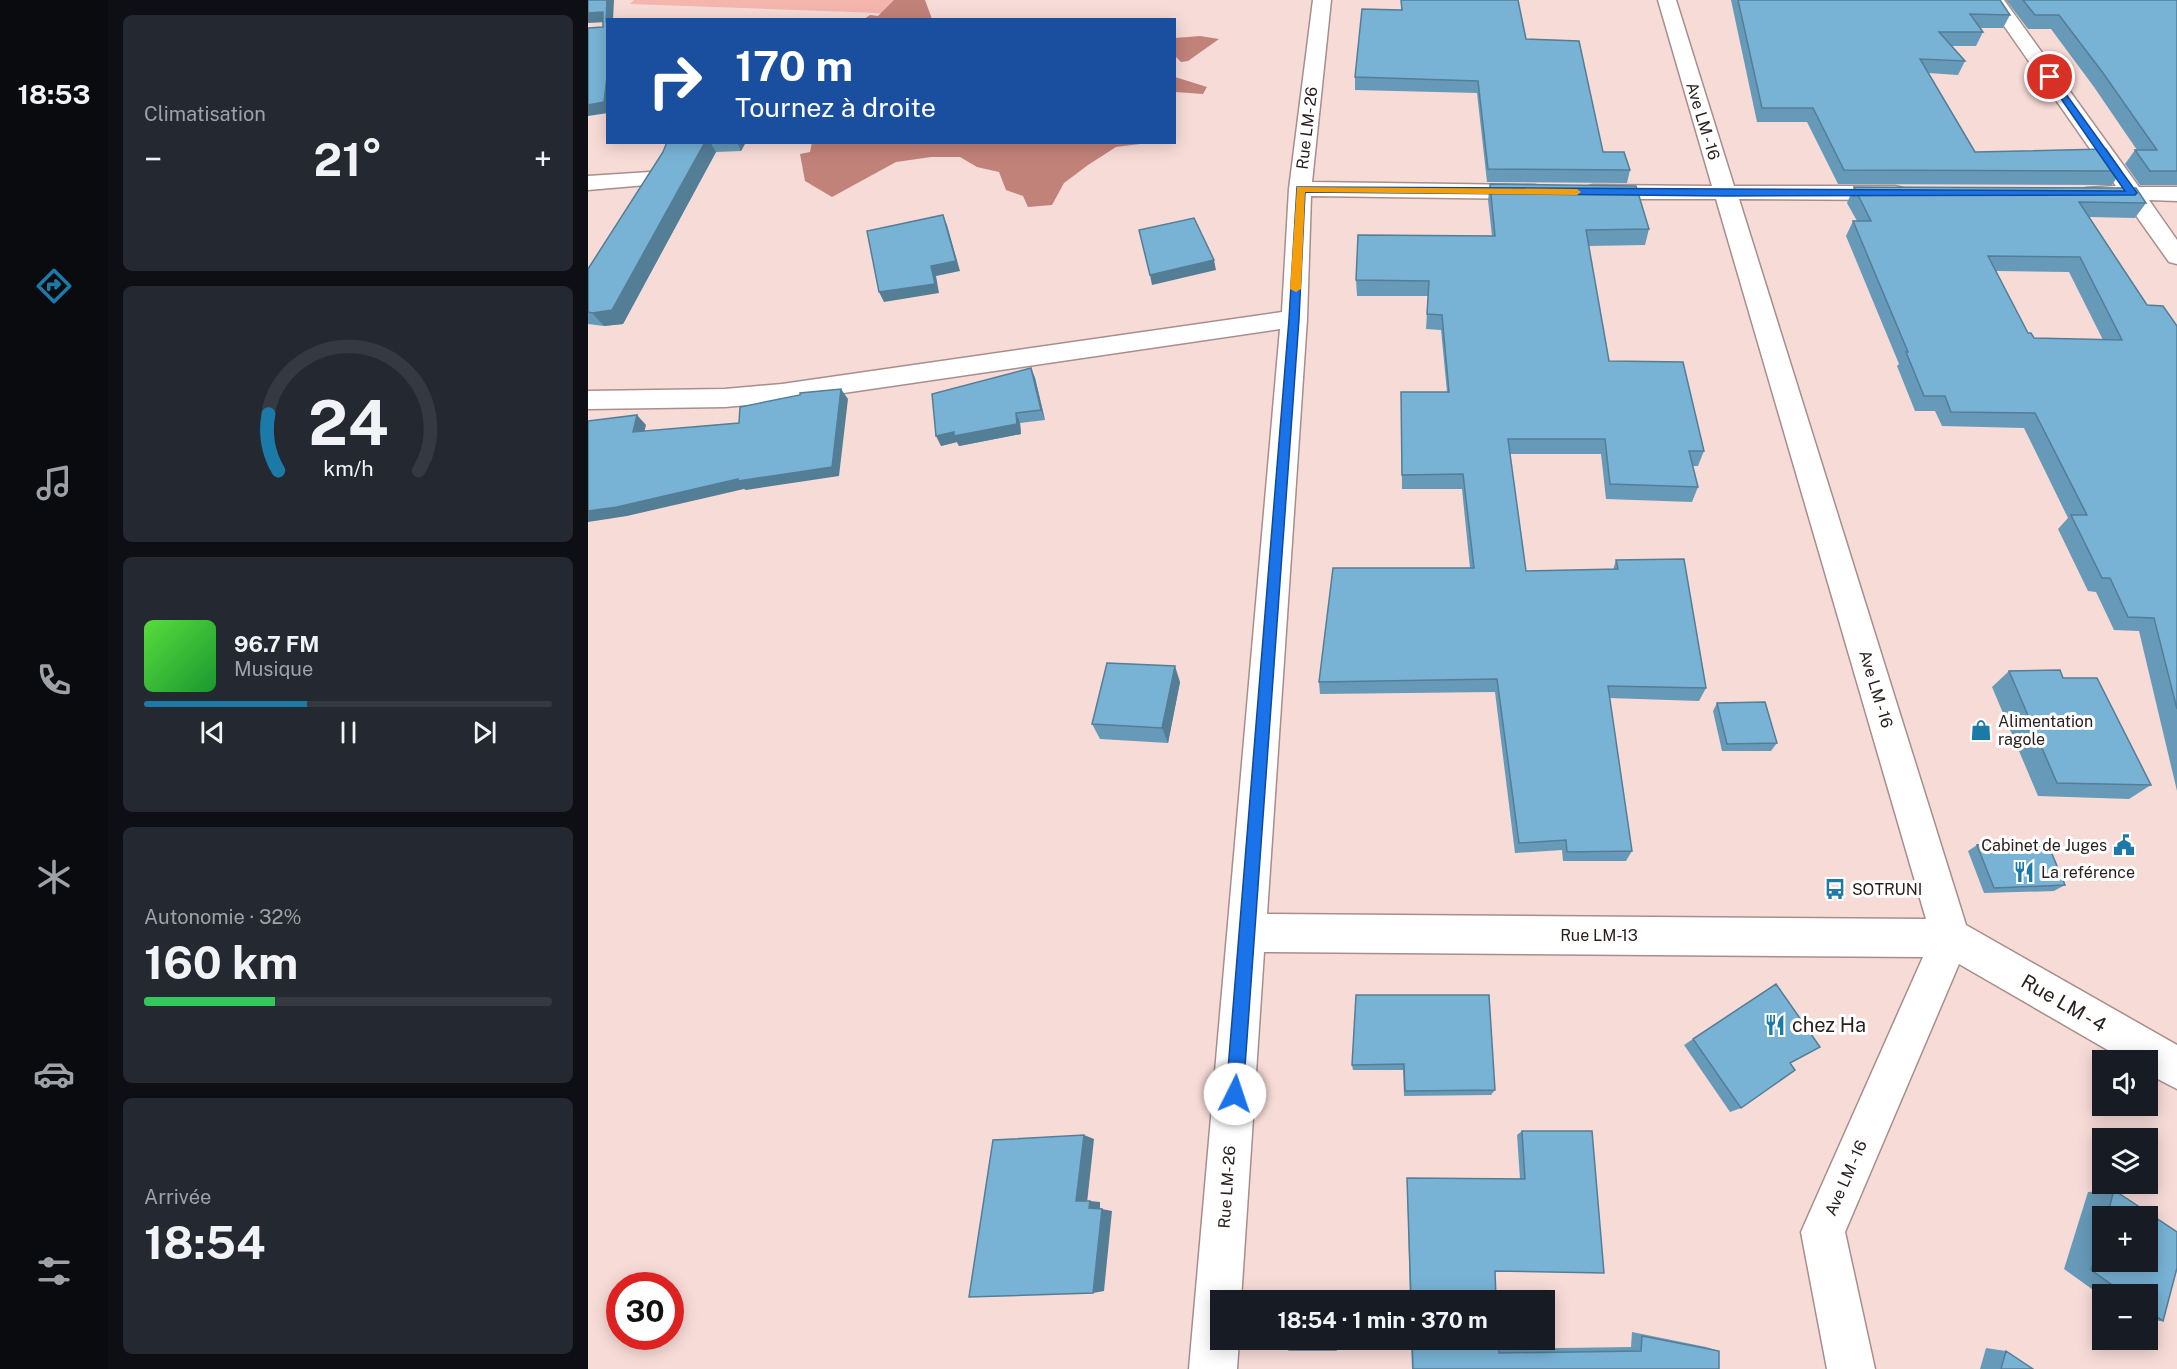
<!DOCTYPE html>
<html lang="fr">
<meta charset="utf-8">
<style>
body{margin:0;font-family:"Public Sans",sans-serif;background:#242831;color:#f1f3f6;height:100vh;display:flex;flex-direction:column;font-size:22px;white-space:nowrap}
*{box-sizing:border-box;margin:0}
p{font-size:20px;color:#9ea1a6}
.icon{flex:none;width:33px;height:33px;fill:none;stroke:currentColor;stroke-width:2;stroke-linecap:round;stroke-linejoin:round}
.map{position:relative;flex:1;overflow:hidden}
.side{display:flex;flex-direction:column;gap:15px;padding:15px;background:#0d0f14;width:480px}
.side>*{flex:none}
.banner{position:absolute;left:18px;top:18px;width:570px;height:126px;border-radius:0px;box-shadow:0 3px 15px #0003;background:#1a4fa0;color:#fff;overflow:hidden}
.controls{position:absolute;left:1504px;top:1050px;display:grid;gap:12px}
.controls a{display:grid;place-items:center;width:66px;height:66px;border-radius:0px;background:#171b24;box-shadow:0 3px 15px #0003;font-size:30px}
.speed{position:absolute;left:18px;top:1272px;display:flex;gap:12px;font-size:30px;font-weight:700;text-align:center}
.speed>*{display:grid;place-content:center;width:78px;height:78px;border-radius:50%;background:#171b24;box-shadow:0 3px 15px #0003;line-height:1}
.speed .limit{border:9px solid #d22;background:#fff;color:#111}
.pin{position:absolute;display:grid;place-items:center;width:51px;height:51px;color:#fff;margin:-26px;border:3px solid #fff;border-radius:50%;box-shadow:0 2px 6px #0007}
.me{position:absolute;width:66px;margin:-33px;rotate:4deg;stroke-linejoin:round;filter:drop-shadow(0 0 4px #0008)}
.turn{display:flex;align-items:center;gap:21px;height:126px;padding:0 30px;font-size:27px}
.turn .icon{width:78px;height:78px;stroke-width:2.5}
.turn b{display:block;font-size:42px;line-height:51px}
.big{font-size:45px;font-weight:700;line-height:1.1}
.side .card{flex:1;display:flex;flex-direction:column;justify-content:center;gap:9px;min-width:0;padding:0 21px;border-radius:9px;background:#242831}
.side .dial{align-items:center;gap:0}
.dial svg{height:156px;overflow:visible;fill:none;stroke:#363941;stroke-width:7;stroke-linecap:round;text-anchor:middle}
.dial text{fill:#f1f3f6;stroke:none}
.song{display:flex;align-items:center;gap:18px}
.cover{width:72px;height:72px;border-radius:9px;background:linear-gradient(135deg,hsl(110 70% 55%),hsl(130 70% 35%))}
.played{height:6px;border-radius:3px;background:linear-gradient(90deg,#1b7aa7 40%,#363941 40%)}
.keys{display:flex;justify-content:space-around;direction:ltr}
.heat{display:flex;justify-content:space-between;align-items:center;font-size:33px;direction:ltr}
.charge{height:9px;border-radius:4px;background:linear-gradient(90deg,#34c759 32%,#363941 0)}
.trip{position:absolute;left:622px;top:1290px;width:345px;height:60px;border-radius:0px;background:#171b24;box-shadow:0 3px 15px #0003;font-weight:700;line-height:60px;text-align:center}
main{display:flex;flex:1;min-height:0}
.tab-bar{display:flex;flex-direction:column;width:108px;justify-content:space-around;align-items:center;background:#090b0e;color:#9ea1a6}
.tab-bar .icon{width:42px;height:42px}
.tab-bar .current{color:#1b7aa7}
.tab-bar b{font-size:27px;color:#f1f3f6}
.map>svg:first-child{display:block}
.green{fill:#f4b5ad}
.water{fill:#c1827a}
.lines{fill:none;stroke-linecap:round;stroke-linejoin:round}
.minor-casing{stroke:#a88e8b;stroke-width:3}
.minor{fill:#fff;fill-rule:evenodd}
.wall{fill:#679ab8;fill-rule:evenodd}
.shaded-wall{fill:#547d96}
.building{fill:#78b3d6;stroke:#547d96;stroke-width:1.5;fill-rule:evenodd}
.route{fill:#1a73e8;stroke:#114b97;stroke-width:1.5}
.slow{fill:#f59e0b}
.labels{text-anchor:middle;dominant-baseline:central;stroke-width:6;stroke-linejoin:round;paint-order:stroke}
.street-label{font-size:16px;fill:#2a201e;stroke:#fff}
.poi-label{font-size:16px;fill:#2a201e;stroke:#fff;text-anchor:start}
.near-street-label{font-size:20px;fill:#2a201e;stroke:#fff}
.near-poi-label{font-size:20px;fill:#2a201e;stroke:#fff;text-anchor:start}
</style>
<main>
<nav class="tab-bar">
<b>18:53</b>
<svg class="icon current" aria-label="directions" viewBox="0 0 24 24"><path d="M12 3l9 9-9 9-9-9zM9 14v-3h6M13 9l2 2-2 2"/></svg>
<svg class="icon" aria-label="music" viewBox="0 0 24 24"><path d="M9 18V5l10-2v13"/><circle cx="6" cy="18" r="3"/><circle cx="16" cy="16" r="3"/></svg>
<svg class="icon" aria-label="phone" viewBox="0 0 24 24"><path d="M5 4h4l2 5-3 2q2 4 5 5l2-3 5 2v4C11 20 4 13 5 4z"/></svg>
<svg class="icon" aria-label="climate" viewBox="0 0 24 24"><path d="M12 3v18M4 7l16 10M4 17L20 7"/></svg>
<svg class="icon" aria-label="car" viewBox="0 0 24 24"><path d="M5 17H2v-5l4-1 3-4h7l3 4 3 1v5h-3M9 17h6M6 11h13"/><circle cx="7" cy="17" r="2"/><circle cx="17" cy="17" r="2"/></svg>
<svg class="icon" aria-label="filters" viewBox="0 0 24 24"><path d="M4 7h16M4 17h16"/><circle cx="9" cy="7" r="2"/><circle cx="15" cy="17" r="2"/></svg>
</nav>
<section class="side">
<div class="card"><p>Climatisation</p>
<div class="heat"><a>−</a><b class="big">21°</b><a>+</a></div>
</div>
<div class="card dial"><svg viewBox="0 0 100 80">
<path d="M14 69A42 42 0 1 1 86 69"/>
<path d="M14 69A42 42 0 0 1 9 40" stroke="#1b7aa7"/>
<text x="50" y="56" font-size="32" font-weight="700">24</text>
<text x="50" y="72" font-size="11">km/h</text>
</svg></div>
<div class="card">
<div class="song"><i class="cover"></i><div><b>96.7 FM</b><p>Musique</p></div></div>
<div class="played"></div>
<div class="keys"><svg class="icon" aria-label="previous" viewBox="0 0 24 24"><path d="M18 5L8 12l10 7zM5 5v14"/></svg><svg class="icon" aria-label="pause" viewBox="0 0 24 24"><path d="M8 5v14M16 5v14"/></svg><svg class="icon" aria-label="next" viewBox="0 0 24 24"><path d="M6 5l10 7-10 7zM19 5v14"/></svg></div>
</div>
<div class="card"><p>Autonomie · 32%</p><b class="big">160 km</b><div class="charge"></div></div>
<div class="card"><p>Arrivée</p><b class="big">18:54</b></div>
</section>
<div class="map">
<svg width="1589" height="1369" viewBox="0 0 1589 1369">
<rect width="100%" height="100%" fill="#f7dbd7"/>
<path class="green" d="M46 0H326L317 14 42 4Z"/>
<path class="water" d="M306 0H337L344 19H276L282 15 290 16Z
M612 36 631 39 600 61 593 62 587 56V38Z
M587 77 619 87 615 94 587 92Z
M224 142H560V143L528 147 500 165 476 183 464 205 440 207 435 196 418 190 411 172 389 167 372 157H343L308 162 244 197 217 181 212 154 222 152Z"/>
<g class="lines">
<defs>
<path id="minor" d="M725 0H743L724 182 947 185 955 187 958 192 955 197 947 199 723 196 719 319 679 914 1338 919 1128 199H1005L997 197 994 192 997 187 1005 185 1124 186 1070 0H1088L1146 186H1307L1315 188 1318 193 1315 198 1307 200 1151 199 1378 925 1589 1045V1089L1560 1074V1060H1537L1371 964 1257 1232 1287 1369H1239L1213 1232 1335 957 676 952 653 1300H633V1340H651L649 1369H601L692 329 194 402 137 407 0 409V391L137 389 194 384 694 312 701 189Z
M1398 0H1416L1551 187H1589V201L1561 200 1589 240V264L1581 262 1537 200 1498 198 1495 193 1498 188 1528 186Z
M62 172 70 174 73 179 70 184 0 190V176Z"/>
</defs>
<use href="#minor" class="minor-casing"/>
<use href="#minor" class="minor"/>
</g>
<path class="wall" d="M813 0 938 39 1015 152 1042 170 1039 183 899 182 889 93 767 90V77L813 10Z
M1143 0H1412L1422 15 1415 28H1392L1395 32 1388 46H1364L1377 61 1370 75 1340 73 1387 152 1533 171 1524 185 1250 184 1219 122H1169Z
M1418 0H1589V185H1552L1537 164 1547 150H1549L1506 87 1463 29H1440Z
M79 142H158L153 151 128 152 35 324 16 326 0 324V269L75 152Z
M902 184 1061 229 1057 245 1000 246 1021 361 1116 451 1110 466H1104L1110 487 1104 502 1018 499 1013 454H922L938 571 1025 570 1028 560 1118 688 1111 701 1021 698 1044 851 1038 861H975L974 850 927 853 907 692 732 694 731 682 882 568 874 489H814L813 392H859L853 330 838 329 840 296H769L768 280 904 236 900 200Z
M1266 187 1558 203 1547 218 1501 217 1559 305 1589 326V791L1551 631 1526 630 1508 592 1500 591 1470 529 1480 518 1436 428 1354 426 1347 411H1327L1309 366 1311 364 1258 236 1265 221H1269L1259 203ZM1408 271 1481 272 1515 340 1446 338 1440 333Z
M443 368 447 378 457 420 432 423 433 434 371 446 369 442 353 446Z
M1421 671 1475 678 1563 785 1541 799 1450 796 1404 687Z
M592 682 580 743 512 739 504 724Z
M1129 703 1189 743 1183 751H1134L1125 711Z
M1389 845 1477 885 1466 891 1396 893 1380 851Z
M1188 984 1202 1063 1153 1108 1142 1112 1096 1045Z
M768 995 907 1090 903 1095 816 1096 815 1070H765L764 1065Z
M934 1131H1004L907 1271 908 1300H822L819 1180V1178L932 1179 929 1135Z
M1526 1190 1589 1232V1268L1575 1321 1560 1320V1294H1515V1297L1476 1269 1500 1192ZM1515 1216H1560V1262H1515Z
M750 1291V1300L702 1293 703 1292Z
M1044 1332 1118 1347 1131 1351V1369H824L823 1340H910L911 1349 1043 1347Z
M1398 1348 1418 1351 1445 1369H1392Z"/>
<path class="shaded-wall" d="M19 0H26L25 20H20V24L18 22 0 23V13Z
M20 67V113L0 116V105Z
M117 142H122L128 152 35 324 16 326 4 313Z
M149 142H158L153 151Z
M355 215 359 225 372 271 348 276 351 293 296 302 291 292Z
M626 260 628 270 564 285 562 275Z
M443 368 447 378 457 420 453 410Z
M253 389 260 399 251 476 158 490 156 489 39 516 0 522V511L150 479Z
M428 413 432 423 433 434 371 446 369 442 353 446 348 436 366 432Z
M49 415 58 425 54 441 45 432Z
M587 666 592 682 580 743 574 728Z
M496 1135 506 1139 499 1203 488 1201Z
M502 1201 512 1202V1209L501 1208Z
M514 1209 524 1211 516 1291 505 1293Z"/>
<path class="building" d="M0 0H19L18 22H20V67L16 102 0 105V28L15 27V12L0 13Z
M813 0H930L938 39 991 41 1015 152H1036L1042 170 900 169 890 81 767 77 774 9 814 10Z
M1150 0H1412L1422 15 1382 14 1395 32H1351L1377 61 1332 59 1387 152 1518 149 1533 171 1256 170 1225 108H1174Z
M1435 0H1589V171H1562L1547 150H1569L1515 73 1471 15H1447Z
M79 142H117L24 310 4 313 0 312V269L75 152Z
M902 184 1048 186 1061 229 998 230 1021 361 1095 362 1116 451H1101L1110 487 1022 484 1017 439H920L938 571 1030 569 1028 560 1096 559 1118 688 1020 686 1044 851 979 852 978 840 931 843 909 679 731 682 745 568H886L875 474 814 475 813 392H861L854 315 839 314 841 281 768 280 770 235 907 236Z
M1266 187 1548 188 1558 203 1491 202 1559 305 1575 306 1589 326V709L1566 618 1540 617 1522 578H1514L1483 515H1499L1447 413 1363 412 1357 396H1336L1318 352H1320L1265 221H1283ZM1400 256 1492 257 1534 340 1446 338 1443 333H1440Z
M355 215 368 261 343 266 347 284 291 292 279 231Z
M606 218 626 260 562 275 551 230Z
M443 368 453 410 428 413 429 424 366 436V432L348 436 344 394Z
M253 389 244 467 150 481V479L29 507 0 511V421L49 415 45 432 151 423 152 407 212 395V393Z
M519 663 587 666 574 728 504 724Z
M1472 670 1475 678H1509L1563 785 1469 783 1421 671Z
M1177 702 1189 743 1139 744 1129 703Z
M1459 842 1477 885 1406 888 1389 845Z
M1188 984 1232 1047 1202 1063 1207 1070 1153 1108 1105 1039Z
M768 995H901L907 1090 817 1091 816 1064 764 1065Z
M934 1131H1004L1016 1273 907 1271 908 1300H823L819 1178 937 1179Z
M496 1135 488 1201H502L501 1208 514 1209 505 1293 381 1297 405 1140Z
M1526 1190 1589 1232V1268L1575 1321 1560 1310V1294H1537L1503 1270 1515 1229V1262H1560V1216H1519Z
M749 1292V1300H701L702 1293Z
M1054 1336 1131 1351V1369H825L824 1340H910L911 1353 1053 1351Z
M701 1340H748V1350H701Z
M1418 1351 1445 1369H1413Z"/>
<path class="route" d="M1459 76H1465L1549 193 1547 195 1137 196 717 192 711 319 655 1094 653 1100 647 1102 641 1100 638 1094 701 319 709 187 1537 191 1458 77Z"/>
<path class="slow" d="M709 187 989 189 993 192 989 195 717 192 713 289 708 292 702 289Z"/>
<defs>
<symbol id="shop-bare" viewBox="-9 -9 18 18"><path d="M-5-2.5h2.3a2.7 3.5 0 0 1 5.4 0H5L5.5 6h-11ZM-1.5-2.5h3a1.5 2.3 0 0 0-3 0Z" fill="#1b7aa7" stroke="#fff" stroke-width="2.5" paint-order="stroke"/></symbol>
<symbol id="civic-bare" viewBox="-9 -9 18 18"><path d="M-.6-6.5H3V-4.5H.6V-3L4-1V1h2V6H-6V1h2V-1L-.6-3ZM-1.2 2.5V6h2.4V2.5Z" fill="#1b7aa7" stroke="#fff" stroke-width="2.5" paint-order="stroke"/></symbol>
<symbol id="restaurant-bare" viewBox="-9 -9 18 18"><path d="M-5-6h1v4h1v-4h1v4h1v-4h1v5L-1.5 .5V6h-2V.5L-5-1ZM5-6V6H3V1.5H1.5Q1.5-4 5-6Z" fill="#1b7aa7" stroke="#fff" stroke-width="2.5" paint-order="stroke"/></symbol>
<symbol id="bus-bare" viewBox="-9 -9 18 18"><path d="M-5-6H5V4H4V6H2V4H-2V6H-4V4H-5ZM-3.5-4V0h7V-4ZM-3.5 1.2v1.5H-2V1.2ZM2 1.2v1.5H3.5V1.2Z" fill="#1b7aa7" stroke="#fff" stroke-width="2.5" paint-order="stroke"/></symbol>
</defs>
<g fill-rule="evenodd">
<use href="#shop-bare" x="1378" y="715" width="30" height="30"/>
<use href="#civic-bare" x="1521" y="830" width="30" height="30"/>
<use href="#restaurant-bare" x="1421" y="857" width="30" height="30"/>
<use href="#bus-bare" x="1232" y="874" width="30" height="30"/>
<use href="#restaurant-bare" x="1172" y="1010" width="30" height="30"/>
</g>
<g class="labels">
<g class="street-label">
<text transform="translate(1115 121) rotate(73)">Ave LM - 16</text>
<text transform="translate(719 128) rotate(-83)">Rue LM- 26</text>
<text transform="translate(1288 689) rotate(73)">Ave LM - 16</text>
<text x="1011" y="935">Rue LM-13</text>
<text transform="translate(1258 1178) rotate(-66)">Ave LM - 16</text>
<text transform="translate(639 1187) rotate(-86)">Rue LM- 26</text>
</g>
<g class="poi-label">
<text x="1410" y="721">Alimentation<tspan x="1410" dy="18">ragole</tspan></text>
<text x="1519" y="845" text-anchor="end">Cabinet de Juges</text>
<text x="1453" y="872">La reférence</text>
<text x="1264" y="889">SOTRUNI</text>
</g>
<g class="near-street-label">
<text transform="translate(1476 1003) rotate(30)">Rue LM - 4</text>
</g>
<g class="near-poi-label">
<text x="1204" y="1025">chez Ha</text>
</g>
</g>
</svg>
<div class="controls">
<a><svg class="icon" aria-label="sound" viewBox="0 0 24 24"><path d="M4 9h4l5-4v14l-5-4H4zM17 9q2 3 0 6"/></svg></a>
<a><svg class="icon" aria-label="layers" viewBox="0 0 24 24"><path d="M12 4l9 5-9 5-9-5zM3 14l9 5 9-5"/></svg></a>
<a>+</a>
<a>−</a>
</div>
<div class="speed"><div class="limit">30</div></div>
<div class="pin" style="left:1462px;top:77px;background:#d93025"><svg class="icon" aria-label="arrive" viewBox="0 0 24 24"><path d="M6 21V4h12l-3 4 3 4H6"/></svg></div>
<svg class="me" style="left:647px;top:1094px" viewBox="-20 -20 40 40"><circle r="19" fill="#fff"/><path d="M0-13L10 11 0 6-10 11z" fill="#1a73e8"/></svg>
<div class="trip">18:54 · 1 min · 370 m</div>
<div class="banner">
<div class="turn"><svg class="icon" aria-label="right" viewBox="0 0 24 24"><path d="M7 20v-9h11M14 6l5 5-5 5"/></svg><div><b>170 m</b>Tournez à droite</div></div>
</div>
</div>
</main>
